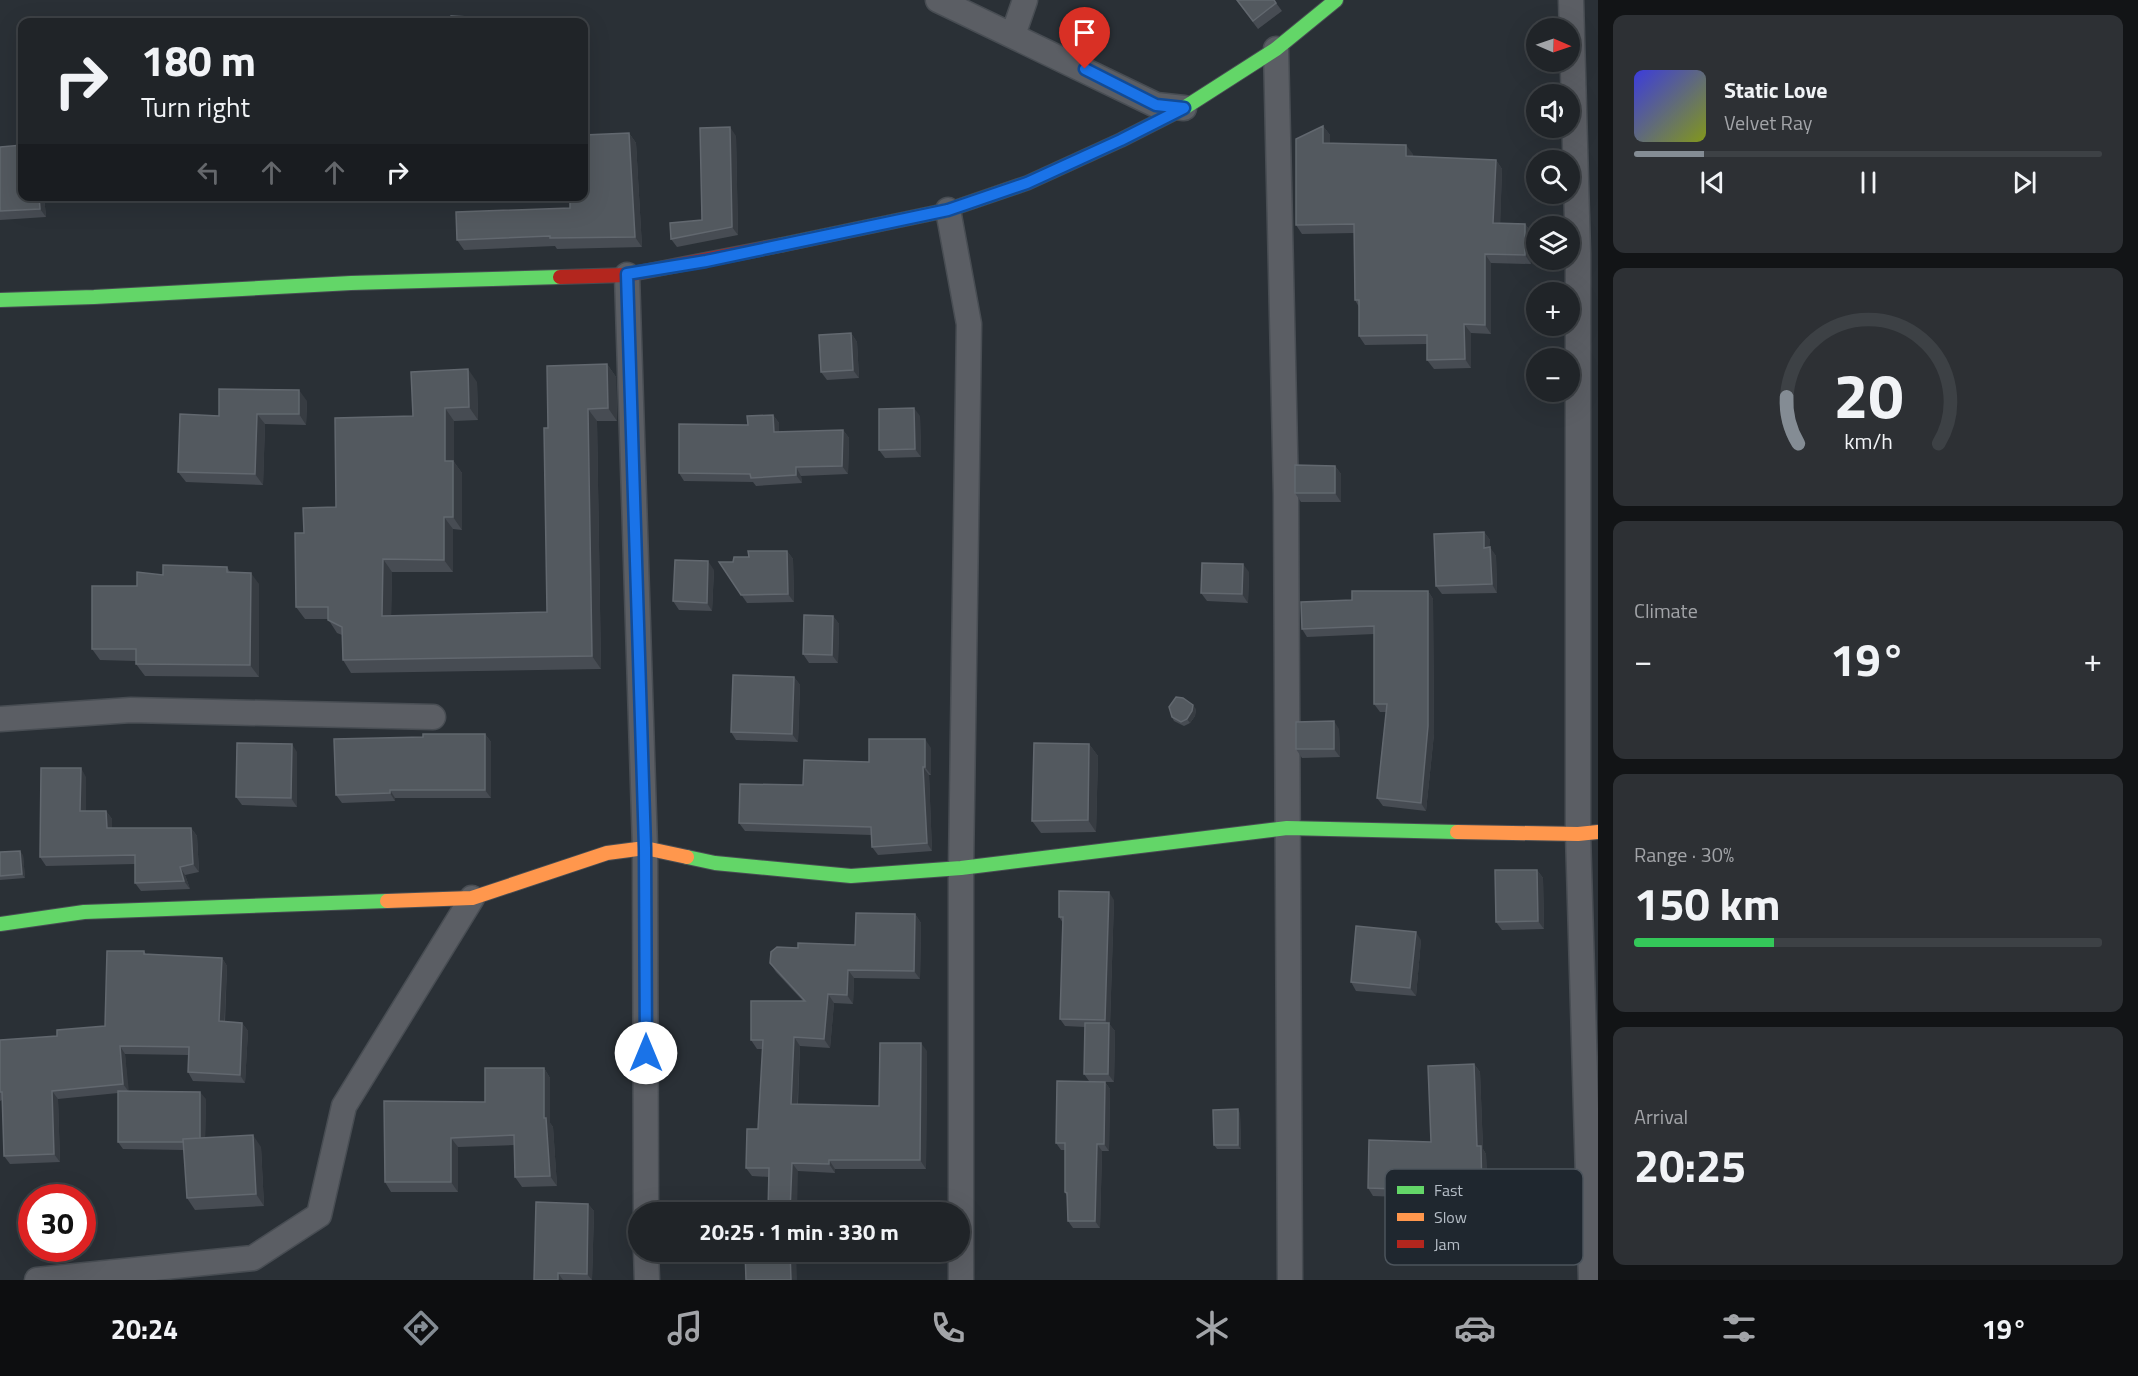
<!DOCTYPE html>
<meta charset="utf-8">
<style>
body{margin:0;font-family:"Titillium Web",sans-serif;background:#2d3034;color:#f1f3f6;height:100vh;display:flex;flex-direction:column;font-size:22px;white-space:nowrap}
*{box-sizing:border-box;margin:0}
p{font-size:20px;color:#a2a4a8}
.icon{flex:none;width:33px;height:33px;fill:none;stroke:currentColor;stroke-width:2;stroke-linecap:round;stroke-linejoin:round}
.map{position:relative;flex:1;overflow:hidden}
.panel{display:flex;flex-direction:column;gap:15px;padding:15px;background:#121416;width:540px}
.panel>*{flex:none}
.hud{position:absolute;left:18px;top:18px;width:570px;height:183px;border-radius:12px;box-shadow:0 6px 24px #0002,0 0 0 2px #3d4145;background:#202428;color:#f1f3f6;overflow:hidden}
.needle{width:39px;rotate:92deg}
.buttons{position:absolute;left:1526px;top:18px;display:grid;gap:12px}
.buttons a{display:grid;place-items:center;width:54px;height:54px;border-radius:50%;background:#202428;box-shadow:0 6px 24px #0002,0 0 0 2px #3d4145;font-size:30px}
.speed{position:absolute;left:18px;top:1184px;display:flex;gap:12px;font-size:30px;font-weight:700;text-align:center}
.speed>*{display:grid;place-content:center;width:78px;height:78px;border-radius:50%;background:#202428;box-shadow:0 6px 24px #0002,0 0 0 2px #3d4145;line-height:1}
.speed .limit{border:9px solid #d22;background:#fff;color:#111}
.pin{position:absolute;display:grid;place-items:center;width:51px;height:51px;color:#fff;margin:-62px -26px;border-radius:50% 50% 50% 0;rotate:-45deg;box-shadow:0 0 6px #0007}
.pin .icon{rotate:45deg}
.me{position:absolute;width:66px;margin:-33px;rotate:0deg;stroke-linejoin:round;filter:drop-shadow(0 0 4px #0008)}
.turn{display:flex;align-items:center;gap:21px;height:126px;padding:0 24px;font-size:27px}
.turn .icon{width:78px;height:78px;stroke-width:2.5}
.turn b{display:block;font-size:42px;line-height:51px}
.lanes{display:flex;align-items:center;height:57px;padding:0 24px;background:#0003;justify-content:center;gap:30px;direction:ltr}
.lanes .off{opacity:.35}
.big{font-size:45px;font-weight:700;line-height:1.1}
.panel .widget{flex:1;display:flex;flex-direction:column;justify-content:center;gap:9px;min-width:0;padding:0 21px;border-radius:12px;background:#2d3034}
.panel .dial{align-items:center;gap:0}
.dial svg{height:156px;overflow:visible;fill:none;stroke:#3d4145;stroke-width:7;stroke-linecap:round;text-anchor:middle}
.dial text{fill:#f1f3f6;stroke:none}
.song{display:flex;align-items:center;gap:18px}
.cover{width:72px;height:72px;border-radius:9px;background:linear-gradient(135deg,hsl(240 70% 55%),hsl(70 70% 35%))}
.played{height:6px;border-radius:3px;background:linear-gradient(90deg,#848c94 15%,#3d4145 15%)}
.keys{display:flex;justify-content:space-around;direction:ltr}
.heat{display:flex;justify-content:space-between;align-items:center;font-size:33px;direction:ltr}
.charge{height:9px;border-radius:4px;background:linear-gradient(90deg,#34c759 30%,#3d4145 0)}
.trip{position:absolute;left:628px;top:1202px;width:342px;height:60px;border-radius:30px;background:#202428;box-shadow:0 6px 24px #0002,0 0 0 2px #3d4145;font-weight:700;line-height:60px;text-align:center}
.tabs{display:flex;height:96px;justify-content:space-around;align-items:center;background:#0d0e10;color:#a2a4a8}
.tabs .icon{width:42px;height:42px}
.tabs .active{color:#848c94}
.tabs b{font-size:27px;color:#f1f3f6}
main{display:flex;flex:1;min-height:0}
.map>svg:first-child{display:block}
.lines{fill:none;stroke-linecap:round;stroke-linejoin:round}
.street-casing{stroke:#484d53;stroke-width:27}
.fast-casing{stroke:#484d53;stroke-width:16}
.slow-casing{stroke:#484d53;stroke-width:16}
.jam-casing{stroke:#484d53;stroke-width:16}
.street{stroke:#5b5e64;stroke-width:24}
.fast{stroke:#63d668;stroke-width:14}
.slow{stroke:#ff974d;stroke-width:14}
.jam{stroke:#b3261e;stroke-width:14}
.wall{fill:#474c53}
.shaded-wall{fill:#373c42}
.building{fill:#53595f;stroke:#62686f;stroke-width:1.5}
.route-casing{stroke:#114b97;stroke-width:15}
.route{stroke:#1a73e8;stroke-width:10}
.key{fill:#1f272f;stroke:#4c545c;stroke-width:1.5}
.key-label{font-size:16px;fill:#b5bdc6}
</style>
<main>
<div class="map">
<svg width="1598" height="1280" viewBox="0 0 1598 1280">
<rect width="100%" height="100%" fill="#2a3036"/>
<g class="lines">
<defs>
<path id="street" d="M938 0 1156 105 1184 108
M1571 0 1578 253V834L1591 1280
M1013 35 1025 0
M1276 49 1286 494 1290 1280
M948 210 969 324 961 868V1280
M627 275 645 848 646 1212
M0 719 131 710 433 717
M646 1251 647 1280
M37 1280 253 1258 319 1215 344 1106 472 898"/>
<path id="fast" d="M781 245 948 210 1027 183 1121 140 1184 108 1276 49 1336 0
M0 300 94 297 351 283 560 277
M687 857 715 863 851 876 961 868 1287 828 1457 832
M0 924 84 912 387 901"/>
<path id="slow" d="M1457 832 1578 834 1598 832
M387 901 472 898 607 853 645 848 687 857"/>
<path id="jam" d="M560 277 627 275 781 245"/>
</defs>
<use href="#street" class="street-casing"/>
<use href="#fast" class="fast-casing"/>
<use href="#slow" class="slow-casing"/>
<use href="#jam" class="jam-casing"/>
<use href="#street" class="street"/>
<use href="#fast" class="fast"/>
<use href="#slow" class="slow"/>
<use href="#jam" class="jam"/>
</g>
<path class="wall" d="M1236 0H1274L1282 11 1258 29Z
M1323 126 1330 135V143L1413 154V156L1496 160 1502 169 1500 224H1525L1532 233 1531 264 1491 263V334L1471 333V368L1434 369 1427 360V344L1365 345 1359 336V307L1355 300 1354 233 1302 234 1296 225Z
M629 133 636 143 642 247 557 249 555 246 464 250 457 240 570 208Z
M736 136 738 235 677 247 671 239 702 220Z
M0 147 44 196 46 217 0 220Z
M851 333 857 342 859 378 827 380 821 372Z
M607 364 616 377 617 421H597L601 669 351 673 343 660 342 635 337 633 328 619H305L296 607 304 533 336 507 413 416 477 382 478 420 454 421V462L462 473V530L453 529V572H392L391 616 547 612 548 428Z
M307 401 306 425 265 424 263 485 186 482 178 472 219 416Z
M773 415 779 423V432L843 430 849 438 848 474 801 476 802 483 756 486 753 482 684 481 679 473 748 425Z
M920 416 921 457 885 458 879 450Z
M1335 466 1341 474V502H1301L1295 493Z
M1484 532 1490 540 1489 547 1496 556 1497 593 1442 594 1436 586Z
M787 551 793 559 794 602 747 603 719 562H733L749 557Z
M227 567 230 572 259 584V677L145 676 136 664V661L100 660 92 649 137 586 163 575Z
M714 570 712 611 679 610 673 601Z
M1249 572 1248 603 1207 601 1201 593Z
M1428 591 1433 599 1434 734 1426 811 1383 806 1377 798 1386 712H1380L1374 704V634L1307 637 1302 629 1352 600Z
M833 616 839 624 838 663H809L803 654Z
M794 677 800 685 798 742 736 740 731 732Z
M1196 709 1195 716 1190 723 1184 726 1174 721 1172 717Z
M1339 729 1340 757 1302 758 1296 749Z
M485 734 491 742V798H395V801L342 803 336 795 423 737Z
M1089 744 1098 756 1096 832 1041 833 1032 821Z
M931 748V775H929L932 851 878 855 872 847 871 835 745 831 739 823 803 785 869 762Z
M297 752V807L242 805 236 797Z
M86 777V811H106L112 819V828H191L197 836 199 872 185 875 190 889 141 891 135 883V864L46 866 40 857Z
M0 852 23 855 25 878 0 880Z
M1537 870 1543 878 1544 929 1502 930 1496 922Z
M1114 900 1110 1025 1115 1031 1114 1082H1105L1110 1089 1109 1151H1102L1100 1228H1073L1068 1221 1067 1196 1065 1192V1150H1061L1056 1143 1089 1081 1084 1074 1085 1027 1065 1026 1060 1019 1063 923 1059 917Z
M915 914 921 923 920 979 854 978 853 1004 834 1003 830 1048 800 1046 798 1104 879 1106 927 1051 926 1169H835V1173L798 1171 769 1177 752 1176 746 1168 758 1129 763 1049H757L751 1040 803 1001 776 972 770 963 798 948 855 945Z
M1421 940 1416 996 1356 991 1351 982Z
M144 951 146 954 222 958 227 966 225 1022 242 1023 248 1031 245 1083 193 1081 188 1072V1055L125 1054 128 1091 206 1099 205 1137 261 1147 264 1206 195 1210 187 1198 184 1150 123 1149 118 1142V1093L58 1099 60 1162 10 1164 4 1156 2 1100 0 1101V1040L57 1036 105 1026Z
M1474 1064 1480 1072 1483 1149 1486 1154 1488 1205 1432 1206 1427 1198 1373 1196 1368 1188 1431 1142Z
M544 1068 550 1078V1123L553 1127 557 1186 522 1187 515 1177 514 1145 458 1147V1192H391L385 1182 485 1102Z
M1240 1113 1241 1149H1217L1214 1145Z
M588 1204 594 1211 592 1280H534Z"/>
<path class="shaded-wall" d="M1323 126 1330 135V152L1323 143Z
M730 127 736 136 738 235 732 227Z
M629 133 636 143 642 247 635 237Z
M1406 145 1413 154 1412 165 1406 156Z
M1496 160 1502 169 1500 232 1493 223Z
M39 196H44L46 217 40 209Z
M1525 224 1532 233 1531 264 1525 255Z
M1485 254 1491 263V334L1485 325Z
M1464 324 1471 333V368L1465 359Z
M851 333 857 342 859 378 853 370Z
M607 364 616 377 617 421 608 408Z
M468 369 477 382 478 420 469 407Z
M299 390 307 401 306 425 299 414Z
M445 408 454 421V462L462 473V530L453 517 445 461Z
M914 408 920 416 921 457 915 449Z
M588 409 597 421 601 669 592 656Z
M257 414 265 424 263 485 255 474Z
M773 415 779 423V440L774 432Z
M843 430 849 438 848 474 842 466Z
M1335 466 1341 474V502L1335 493Z
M796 467 801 476 802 483 796 475Z
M444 517 453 529V572L444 560Z
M1484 532 1490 540 1489 556 1484 548Z
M1490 547 1496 556 1497 593 1492 584Z
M787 551 793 559 794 602 788 594Z
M383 559 392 572 391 629 382 616Z
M708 561 714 570 712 611 707 603Z
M1243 564 1249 572 1248 603 1242 594Z
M251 573 259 584V677L250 665Z
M1428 591 1433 599 1434 734 1426 811 1421 803Z
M833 616 839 624 838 663 832 655Z
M794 677 800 685 798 742 792 734Z
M1193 705 1196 709 1195 716 1190 723 1187 719Z
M1334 721 1339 729 1340 757 1334 749Z
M485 734 491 742V798L485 790Z
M925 739 931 748V775L925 767Z
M292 744 297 752V807L291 798Z
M1089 744 1098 756 1096 832 1088 820Z
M923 767 929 775 932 851 927 843Z
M81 768 86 777V819L80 811Z
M390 790 395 798V801L390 793Z
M106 811 112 819V836L107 828Z
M191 828 197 836 199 872 193 864Z
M20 851 23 855 25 878 22 874Z
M180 867 185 875 190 889 184 881Z
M1537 870 1543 878 1544 929 1538 921Z
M1109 892 1114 900 1110 1025 1115 1031 1114 1082 1108 1074 1109 1026 1105 1020Z
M915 914 921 923 920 979 914 971Z
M1416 932 1421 940 1416 996 1410 988Z
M222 958 227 966 224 1029 219 1021Z
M848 970 854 978 853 1004 847 995Z
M828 994 834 1003 830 1048 824 1039Z
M242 1023 248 1031 245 1083 240 1075Z
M794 1037 800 1046 797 1112 791 1104Z
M921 1043 927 1051 926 1169 920 1160Z
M120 1046 125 1054 129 1092 123 1084Z
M1474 1064 1480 1072 1483 1149 1486 1154 1488 1205 1482 1197 1477 1146Z
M544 1068 550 1078V1123L553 1127 557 1186 550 1176 544 1118Z
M1105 1082 1110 1089 1109 1151 1104 1144Z
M52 1091 58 1099 60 1162 54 1154Z
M200 1092 206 1099 205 1150 200 1142Z
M1238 1109 1240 1113 1241 1149 1238 1145Z
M253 1135 261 1147 264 1206 256 1194Z
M451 1138 458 1147V1192L451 1182Z
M1097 1144 1102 1151 1100 1228 1095 1221Z
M829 1160 835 1169V1173L829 1164Z
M792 1163 798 1171 797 1212H790Z
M588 1204 594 1211 592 1280 587 1274Z
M790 1251H796L797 1280H791Z
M558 1273 563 1280H558Z"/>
<path class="building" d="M1237 0H1274L1276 3 1253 21Z
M451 16 526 20V22H450Z
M1323 126V143L1406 145V156L1496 160 1493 223 1525 224V255L1485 254V325L1464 324 1465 359 1427 360V335L1359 336V300H1355L1354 224 1296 225V139Z
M730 127 732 227 671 239 670 223 702 220 700 128Z
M629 133 635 237 550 238V236L457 240 456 212 570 208V196H584V135Z
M22 145V196H39L40 209 0 211V147Z
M851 333 853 370 821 372 819 335Z
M607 364 608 408 588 409 592 656 343 660 342 627 328 620V607H296L295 533H304L303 508 336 507 335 418 413 416 411 372 468 369 469 407 445 408V461H453V517H444V560L383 559 382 616 547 612 544 428H548L547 366Z
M219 389 299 390V414H257L255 474 178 472 180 414 219 416Z
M914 408 915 449 879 450V409Z
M773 415 774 432 843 430 842 466 796 467V475L751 478 750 474 679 473V424L748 425 747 416Z
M1295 465 1335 466V493H1295Z
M1484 532V548L1490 547 1492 584 1436 586 1434 534Z
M748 551H787L788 594 741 595 719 562H733L734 557H749Z
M675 560 708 561 707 603 673 601Z
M1202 563 1243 564 1242 594 1201 593Z
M163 565 227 567V572L251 573 250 665 136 664V649H92V586H137V572L163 575Z
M1352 591H1428V726L1421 803 1377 798 1387 704H1374V626L1302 629 1301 602 1352 600Z
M804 615 833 616 832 655 803 654Z
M733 675 794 677 792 734 731 732Z
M1176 697 1183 698 1193 705 1192 711 1187 719 1181 722 1172 717 1169 707Z
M1334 721V749H1296V722Z
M423 734H485V790H390V793L336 795 334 739 423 737Z
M869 739H925V767H923L927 843 872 847 871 827 739 823 740 784 803 785 804 760 869 762Z
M237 743 292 744 291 798 236 797Z
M1034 743 1089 744 1088 820 1032 821Z
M41 768H81L80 811H106L107 828H191L193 864 180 867 184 881 135 883V855L40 857Z
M20 851 22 874 0 876V852Z
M1495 870H1537L1538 921 1496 922Z
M1059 891 1109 892 1105 1020 1060 1019 1063 917H1059Z
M856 913 915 914 914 971 848 970 847 995 828 994 824 1039 794 1037 791 1104 879 1106 880 1043H921L920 1160H829V1164L792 1163 790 1212H768L769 1168H746L747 1129H758L763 1040H751V1001H805L770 963 771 952 777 947 798 948V943L855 945Z
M1356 926 1416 932 1410 988 1351 982Z
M107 951H144V954L222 958 219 1021 242 1023 240 1075 188 1072 189 1047 120 1046 123 1084 52 1091 54 1154 4 1156 2 1092H0V1040L57 1036V1030L105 1026Z
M1085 1023H1109L1108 1074H1084Z
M1474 1064 1477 1146H1481L1482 1197 1427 1198 1426 1190 1368 1188 1369 1140 1431 1142 1428 1066Z
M485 1068H544V1118H546L550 1176 515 1177 514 1135 451 1138V1182H385L384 1101 485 1102Z
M1057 1081 1105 1082 1104 1144H1097L1095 1221H1068L1067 1193 1065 1192V1143H1056Z
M118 1091 200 1092V1138L183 1139V1142H118Z
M1238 1109V1145H1214L1213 1110Z
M253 1135 256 1194 187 1198 183 1139Z
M536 1202 588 1204 587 1274 558 1273V1280H534Z
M745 1251H790L791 1280H746Z"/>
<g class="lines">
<defs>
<path id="route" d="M646 1053 645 848 627 274 706 261 948 210 1027 183 1121 140 1184 108 1156 105 1085 69"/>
</defs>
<use href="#route" class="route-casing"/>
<use href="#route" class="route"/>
</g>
<rect x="1385" y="1169" width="198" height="96" rx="9" class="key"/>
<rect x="1397" y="1186" width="27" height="8" fill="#63d668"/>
<rect x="1397" y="1213" width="27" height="8" fill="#ff974d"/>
<rect x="1397" y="1240" width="27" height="8" fill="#b3261e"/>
<g class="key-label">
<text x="1434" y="1196">Fast</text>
<text x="1434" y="1223">Slow</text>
<text x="1434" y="1250">Jam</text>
</g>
</svg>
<div class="buttons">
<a><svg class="needle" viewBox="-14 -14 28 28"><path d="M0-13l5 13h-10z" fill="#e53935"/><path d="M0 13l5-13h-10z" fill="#a2a4a8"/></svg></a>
<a><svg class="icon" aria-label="sound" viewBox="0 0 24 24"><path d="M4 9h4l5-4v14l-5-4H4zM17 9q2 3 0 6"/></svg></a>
<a><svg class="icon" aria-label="search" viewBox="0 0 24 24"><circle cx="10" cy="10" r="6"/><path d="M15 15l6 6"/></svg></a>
<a><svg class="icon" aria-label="layers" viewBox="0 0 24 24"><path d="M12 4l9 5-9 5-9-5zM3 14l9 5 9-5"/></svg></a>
<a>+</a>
<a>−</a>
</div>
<div class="speed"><div class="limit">30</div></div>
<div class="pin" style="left:1085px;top:69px;background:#d93025"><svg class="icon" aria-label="arrive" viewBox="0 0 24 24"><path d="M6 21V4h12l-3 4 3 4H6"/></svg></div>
<svg class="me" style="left:646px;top:1053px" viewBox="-20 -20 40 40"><circle r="19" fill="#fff"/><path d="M0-13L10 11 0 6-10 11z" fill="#1a73e8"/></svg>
<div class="trip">20:25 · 1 min · 330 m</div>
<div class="hud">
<div class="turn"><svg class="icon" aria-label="right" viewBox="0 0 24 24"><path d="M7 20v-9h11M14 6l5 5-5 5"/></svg><div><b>180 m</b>Turn right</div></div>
<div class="lanes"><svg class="icon off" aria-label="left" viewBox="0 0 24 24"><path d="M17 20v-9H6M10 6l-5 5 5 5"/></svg><svg class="icon off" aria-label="ahead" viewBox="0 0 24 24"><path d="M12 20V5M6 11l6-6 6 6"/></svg><svg class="icon off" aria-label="ahead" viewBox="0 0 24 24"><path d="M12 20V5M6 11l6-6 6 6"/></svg><svg class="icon" aria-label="right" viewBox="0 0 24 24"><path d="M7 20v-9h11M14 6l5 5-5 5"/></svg></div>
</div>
</div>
<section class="panel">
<div class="widget">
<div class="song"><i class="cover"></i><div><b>Static Love</b><p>Velvet Ray</p></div></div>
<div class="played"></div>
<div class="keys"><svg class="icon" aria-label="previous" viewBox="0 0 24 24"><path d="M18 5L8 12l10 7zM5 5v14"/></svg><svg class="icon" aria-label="pause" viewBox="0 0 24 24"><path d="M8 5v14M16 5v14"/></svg><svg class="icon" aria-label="next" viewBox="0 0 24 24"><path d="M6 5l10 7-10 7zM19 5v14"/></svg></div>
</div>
<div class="widget dial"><svg viewBox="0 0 100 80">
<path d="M14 69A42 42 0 1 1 86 69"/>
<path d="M14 69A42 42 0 0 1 8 45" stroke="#848c94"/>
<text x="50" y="56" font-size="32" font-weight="700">20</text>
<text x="50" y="72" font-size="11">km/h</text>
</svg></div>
<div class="widget"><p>Climate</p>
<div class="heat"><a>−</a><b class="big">19°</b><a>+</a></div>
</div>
<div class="widget"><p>Range · 30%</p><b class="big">150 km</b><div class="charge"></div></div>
<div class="widget"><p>Arrival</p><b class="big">20:25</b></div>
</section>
</main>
<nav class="tabs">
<b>20:24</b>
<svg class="icon active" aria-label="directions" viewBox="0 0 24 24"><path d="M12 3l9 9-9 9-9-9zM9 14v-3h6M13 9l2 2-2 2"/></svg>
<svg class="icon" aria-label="music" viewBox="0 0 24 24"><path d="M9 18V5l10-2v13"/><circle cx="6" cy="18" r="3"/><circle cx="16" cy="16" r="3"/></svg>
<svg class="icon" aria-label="phone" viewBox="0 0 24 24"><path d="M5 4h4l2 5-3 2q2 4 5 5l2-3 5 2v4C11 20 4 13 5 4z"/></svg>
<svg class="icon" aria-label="climate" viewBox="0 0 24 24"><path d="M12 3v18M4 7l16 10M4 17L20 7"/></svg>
<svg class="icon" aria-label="car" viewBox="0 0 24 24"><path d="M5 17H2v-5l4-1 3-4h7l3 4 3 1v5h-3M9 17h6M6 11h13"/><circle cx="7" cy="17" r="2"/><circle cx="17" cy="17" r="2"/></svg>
<svg class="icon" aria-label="filters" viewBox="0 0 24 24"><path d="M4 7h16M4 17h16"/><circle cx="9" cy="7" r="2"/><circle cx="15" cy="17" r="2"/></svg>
<b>19°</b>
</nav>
